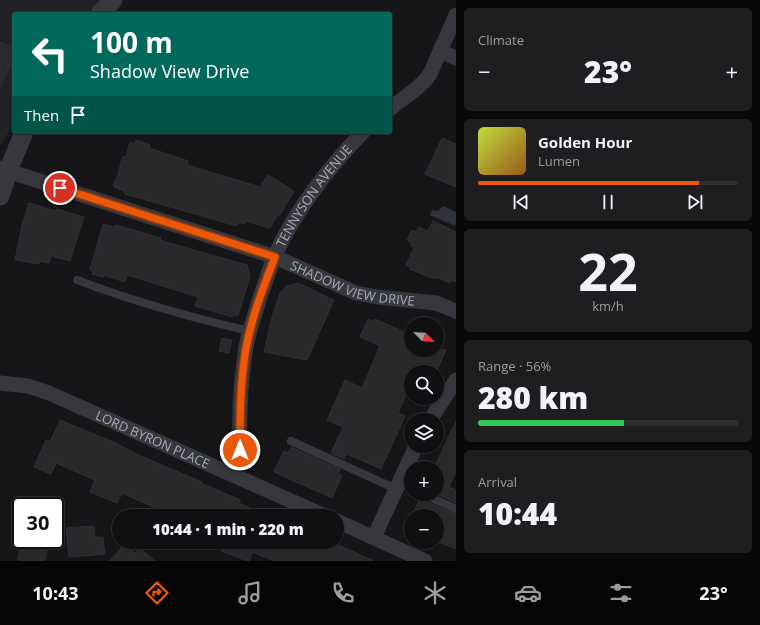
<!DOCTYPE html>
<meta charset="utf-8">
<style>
body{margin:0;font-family:"Open Sans",sans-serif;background:#1e1e20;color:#f1f3f6;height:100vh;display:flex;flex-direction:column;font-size:15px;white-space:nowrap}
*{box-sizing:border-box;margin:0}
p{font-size:13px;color:#9c9d9f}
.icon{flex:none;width:22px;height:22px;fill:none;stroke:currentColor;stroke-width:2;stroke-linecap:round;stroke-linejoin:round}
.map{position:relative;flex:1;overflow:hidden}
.sheet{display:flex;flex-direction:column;gap:8px;padding:8px;background:#09090a;width:304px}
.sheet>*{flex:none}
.hud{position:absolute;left:12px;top:12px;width:380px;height:122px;border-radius:4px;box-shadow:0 1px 3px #0004,0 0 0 1px #303032;background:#00695c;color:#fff;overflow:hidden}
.needle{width:26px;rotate:114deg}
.buttons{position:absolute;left:404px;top:317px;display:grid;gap:8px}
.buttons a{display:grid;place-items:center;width:40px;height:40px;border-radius:50%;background:#101012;box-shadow:0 1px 3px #0004,0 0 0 1px #303032;font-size:20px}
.speed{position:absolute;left:12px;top:497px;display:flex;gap:8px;font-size:20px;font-weight:700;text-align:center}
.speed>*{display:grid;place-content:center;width:52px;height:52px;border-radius:50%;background:#101012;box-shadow:0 1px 3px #0004,0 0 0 1px #303032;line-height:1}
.speed .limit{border:2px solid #111;border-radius:6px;background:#fff;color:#111}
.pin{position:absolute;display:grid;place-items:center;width:34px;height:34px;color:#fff;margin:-17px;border:2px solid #fff;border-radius:50%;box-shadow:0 1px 4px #0007}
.me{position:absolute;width:44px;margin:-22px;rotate:0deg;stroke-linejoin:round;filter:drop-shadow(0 0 3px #0008)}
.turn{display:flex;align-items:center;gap:14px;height:84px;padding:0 12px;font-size:18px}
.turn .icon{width:52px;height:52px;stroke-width:2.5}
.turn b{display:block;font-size:28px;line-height:34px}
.then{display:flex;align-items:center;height:38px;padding:0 12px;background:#0003;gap:8px;font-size:15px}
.big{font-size:30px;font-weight:800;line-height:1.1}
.sheet .card{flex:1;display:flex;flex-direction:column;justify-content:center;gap:6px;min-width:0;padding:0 14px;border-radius:6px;background:#1e1e20}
.sheet .dial{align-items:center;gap:0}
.dial b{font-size:52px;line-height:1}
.song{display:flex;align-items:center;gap:12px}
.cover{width:48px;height:48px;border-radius:6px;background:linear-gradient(135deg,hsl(70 70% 55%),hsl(30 70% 35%))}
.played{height:4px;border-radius:2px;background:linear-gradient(90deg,#ea580c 85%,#303032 85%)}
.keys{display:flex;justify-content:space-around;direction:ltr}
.heat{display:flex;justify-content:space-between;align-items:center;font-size:22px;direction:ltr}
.charge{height:6px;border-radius:3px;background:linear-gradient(90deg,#34c759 56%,#303032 0)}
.trip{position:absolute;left:112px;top:509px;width:232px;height:40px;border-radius:20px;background:#101012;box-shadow:0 1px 3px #0004,0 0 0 1px #303032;font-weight:800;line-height:40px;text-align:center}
.tab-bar{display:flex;height:64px;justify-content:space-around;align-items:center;background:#060607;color:#9c9d9f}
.tab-bar .icon{width:28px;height:28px}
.tab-bar .active{color:#ea580c}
.tab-bar b{font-size:18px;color:#f1f3f6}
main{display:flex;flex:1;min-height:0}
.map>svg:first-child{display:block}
.built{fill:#222225}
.water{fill:#2c353c}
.building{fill:#29292c;stroke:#303034}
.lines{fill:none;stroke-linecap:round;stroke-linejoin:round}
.service{stroke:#37383d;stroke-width:8}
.minor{stroke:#37383d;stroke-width:15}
.tertiary{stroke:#37383d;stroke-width:19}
.route-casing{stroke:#983908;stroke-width:10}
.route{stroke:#ea580c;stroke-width:7}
.labels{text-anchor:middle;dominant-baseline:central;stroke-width:4;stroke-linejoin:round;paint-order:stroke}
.street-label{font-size:13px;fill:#a8adb8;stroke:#111113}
</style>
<main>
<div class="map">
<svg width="456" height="561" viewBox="0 0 456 561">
<rect width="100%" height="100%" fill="#161618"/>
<path class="built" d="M0 0H100L87 14H14V123L0 147Z"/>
<path class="water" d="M443 206 456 212V223L455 226 430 215 432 210 438 211Z"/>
<path class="building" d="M0 42 14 49V56L0 88Z
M442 138 456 144V187L425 174Z
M136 140 150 145 149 148 188 161 187 165 260 187 268 175 294 191 280 215 278 214 270 228 245 221 244 224 238 222 237 226 125 194V192L113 186 119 173H118L123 156 126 157 130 142 135 144Z
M29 203 56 211 57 209 84 217 70 261 51 256 49 263 40 261 39 264 15 260 22 225Z
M433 221 456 232V282L451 280 450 283 436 277V279L431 277V278L410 269 411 267 406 265 414 248 411 246 412 243 407 240 412 230 416 232 419 227 428 231Z
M103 224 115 227 116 225 161 238 160 240 166 242 247 265 250 276 238 316 233 315 232 317 195 306 198 297 127 275 125 282 103 275V277L92 274 93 271 90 270Z
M298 283 334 300 307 360 264 352 271 321 280 293 287 286Z
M368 319 374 322 375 319 411 335V350H446L436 372 419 364 416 372H411V383L398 413 405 416 381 469 347 454 344 459 331 453 343 427 327 420 345 380 362 388 380 346 360 337Z
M222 338 232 340 229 353 219 351Z
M60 420 116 443 136 454 202 482 201 483 240 500 239 503 268 516H158L160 510 122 493 117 503 90 492 95 480 56 463 51 474 34 467 46 440 50 442Z
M456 421V471L449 487 456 490V503L437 494V468H434Z
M291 447 340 469 338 474 342 476 332 498 274 472 284 451 288 453Z
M420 499 456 514V549L437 541V516H412Z
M94 526 95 537H103L105 554 69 557 66 528Z
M21 540 48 541 45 561H18Z
M225 542H332L374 561H274L253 552 249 561H248L221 551Z
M125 544 135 553 140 548 155 561H109Z"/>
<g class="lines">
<path class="service" d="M77 280C133 301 192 318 250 331
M291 441 396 489
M399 483 411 489
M423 494 456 509"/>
<g class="minor">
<path d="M440 51 456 58"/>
<path d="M390 109C404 97 420 89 430 74L456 15"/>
<path id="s1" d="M0 168 8 171 275 257 356 293 377 297 436 303 456 311"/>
<path id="s2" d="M0 383 28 386 49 393 325 516"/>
<path d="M430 420 456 380"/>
<path id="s3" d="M233 475 239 461 240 455C239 421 240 387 245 354 247 337 253 320 258 304 263 289 268 273 274 258 293 213 329 167 363 132"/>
<path d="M337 521 425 561"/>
<path d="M374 537 416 446"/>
</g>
<path class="tertiary" d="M100 14 113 0
M0 196 8 171 24 132"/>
</g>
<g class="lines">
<defs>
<path id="route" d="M60 188 275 257C263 288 250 321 245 355 240 386 240 418 240 450"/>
</defs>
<use href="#route" class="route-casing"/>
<use href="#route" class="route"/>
</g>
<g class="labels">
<g class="street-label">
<text stroke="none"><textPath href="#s3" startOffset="297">TENNYSON AVENUE</textPath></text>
<text stroke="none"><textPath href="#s1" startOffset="372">SHADOW VIEW DRIVE</textPath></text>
<text stroke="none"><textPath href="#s2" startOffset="164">LORD BYRON PLACE</textPath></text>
</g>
</g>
</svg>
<div class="buttons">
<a><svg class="needle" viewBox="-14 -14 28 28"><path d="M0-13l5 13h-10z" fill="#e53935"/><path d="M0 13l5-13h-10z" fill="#9c9d9f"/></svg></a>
<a><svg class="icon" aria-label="search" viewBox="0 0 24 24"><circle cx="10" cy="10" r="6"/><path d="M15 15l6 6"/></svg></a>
<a><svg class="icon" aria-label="layers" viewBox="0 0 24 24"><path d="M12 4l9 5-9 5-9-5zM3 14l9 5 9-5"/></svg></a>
<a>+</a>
<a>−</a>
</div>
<div class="speed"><div class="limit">30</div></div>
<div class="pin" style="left:60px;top:188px;background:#d93025"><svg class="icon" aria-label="arrive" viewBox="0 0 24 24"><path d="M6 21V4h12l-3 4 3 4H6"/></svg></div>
<svg class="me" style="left:240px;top:450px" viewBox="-20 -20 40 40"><circle r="17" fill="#ea580c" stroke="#fff" stroke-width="3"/><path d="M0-11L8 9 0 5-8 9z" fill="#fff"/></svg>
<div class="trip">10:44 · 1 min · 220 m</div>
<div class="hud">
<div class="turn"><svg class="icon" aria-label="left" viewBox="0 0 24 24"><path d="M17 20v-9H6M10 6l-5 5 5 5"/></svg><div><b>100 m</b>Shadow View Drive</div></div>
<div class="then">Then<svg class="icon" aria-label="arrive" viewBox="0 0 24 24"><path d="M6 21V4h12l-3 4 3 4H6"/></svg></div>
</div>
</div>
<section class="sheet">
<div class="card"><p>Climate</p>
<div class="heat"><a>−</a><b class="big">23°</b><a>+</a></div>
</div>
<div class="card">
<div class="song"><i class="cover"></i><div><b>Golden Hour</b><p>Lumen</p></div></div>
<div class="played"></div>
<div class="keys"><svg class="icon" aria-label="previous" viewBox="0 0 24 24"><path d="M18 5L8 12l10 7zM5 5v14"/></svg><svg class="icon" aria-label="pause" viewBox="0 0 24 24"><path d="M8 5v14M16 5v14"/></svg><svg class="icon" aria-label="next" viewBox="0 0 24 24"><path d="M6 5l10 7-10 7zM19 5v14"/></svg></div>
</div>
<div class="card dial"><b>22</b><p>km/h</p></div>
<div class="card"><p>Range · 56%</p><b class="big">280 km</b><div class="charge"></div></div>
<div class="card"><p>Arrival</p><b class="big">10:44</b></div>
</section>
</main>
<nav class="tab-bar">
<b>10:43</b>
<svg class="icon active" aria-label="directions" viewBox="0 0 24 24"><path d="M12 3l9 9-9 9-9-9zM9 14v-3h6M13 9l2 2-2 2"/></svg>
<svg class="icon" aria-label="music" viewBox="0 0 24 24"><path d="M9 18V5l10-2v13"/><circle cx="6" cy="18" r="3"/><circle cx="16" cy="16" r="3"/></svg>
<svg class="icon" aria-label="phone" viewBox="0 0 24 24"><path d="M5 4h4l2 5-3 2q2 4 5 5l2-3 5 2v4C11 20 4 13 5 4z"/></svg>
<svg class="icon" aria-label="climate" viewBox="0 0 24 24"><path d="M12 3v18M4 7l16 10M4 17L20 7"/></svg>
<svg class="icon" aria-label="car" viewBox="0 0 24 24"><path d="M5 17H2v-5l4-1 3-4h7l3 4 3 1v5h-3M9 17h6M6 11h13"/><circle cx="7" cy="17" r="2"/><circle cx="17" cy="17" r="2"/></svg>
<svg class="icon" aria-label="filters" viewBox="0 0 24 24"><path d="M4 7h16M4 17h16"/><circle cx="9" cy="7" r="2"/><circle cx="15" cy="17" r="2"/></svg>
<b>23°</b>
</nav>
